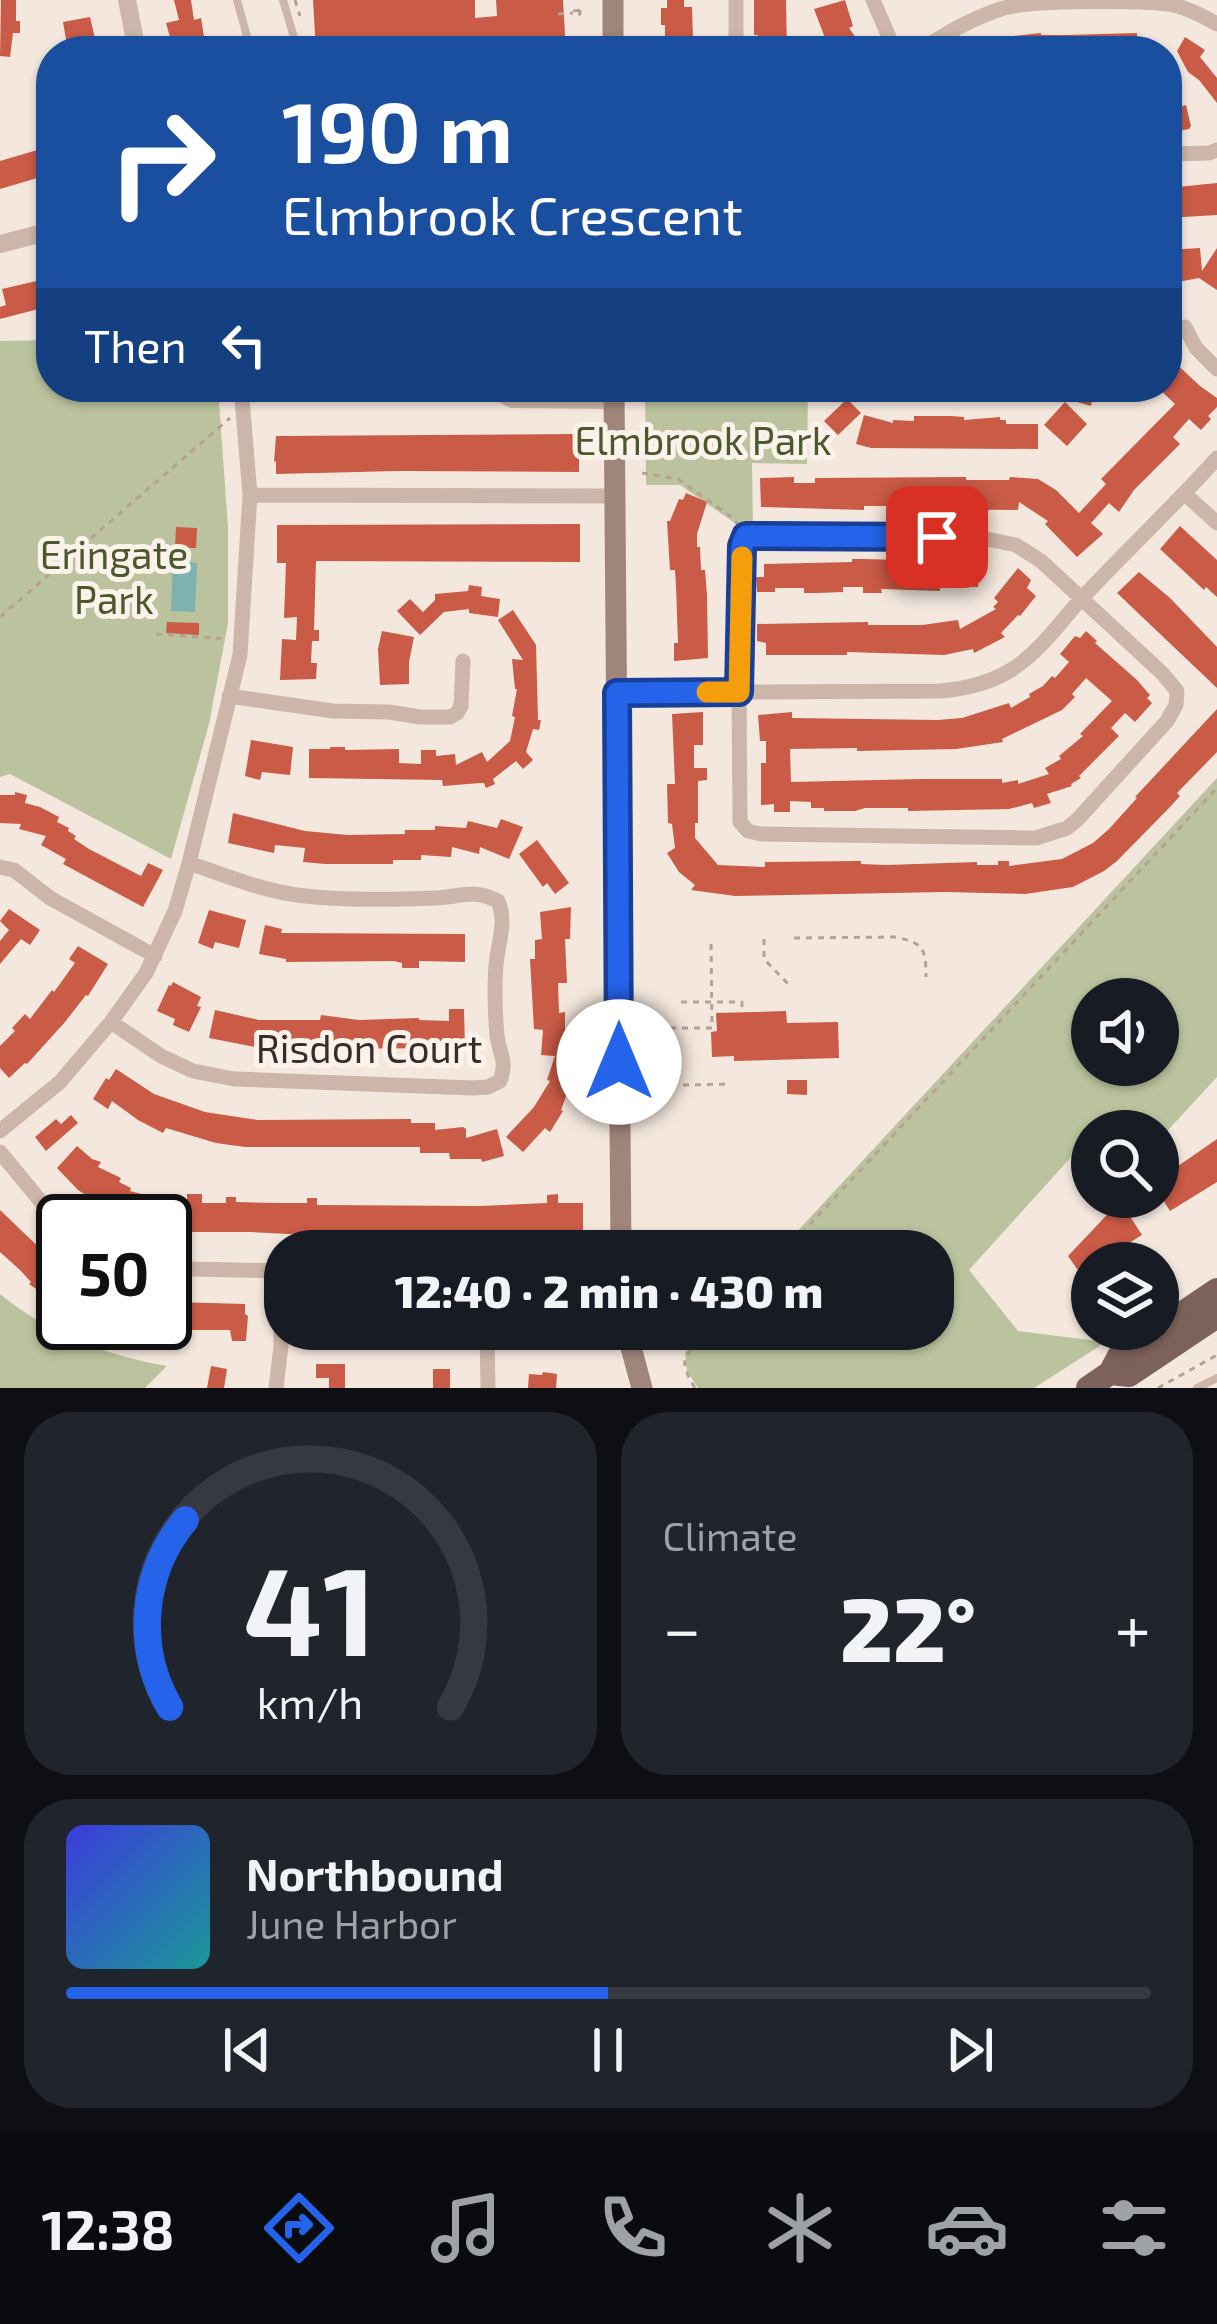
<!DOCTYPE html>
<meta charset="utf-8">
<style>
body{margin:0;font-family:"Exo 2",sans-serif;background:#20242c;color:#f1f3f6;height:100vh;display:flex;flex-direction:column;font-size:45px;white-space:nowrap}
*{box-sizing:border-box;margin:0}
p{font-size:39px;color:#9ea1a6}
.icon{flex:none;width:66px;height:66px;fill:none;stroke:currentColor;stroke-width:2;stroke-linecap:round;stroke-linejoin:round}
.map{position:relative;height:1388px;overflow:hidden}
.drawer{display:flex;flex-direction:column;gap:24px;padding:24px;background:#0d0f14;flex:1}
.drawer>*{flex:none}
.top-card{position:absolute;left:36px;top:36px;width:1146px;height:366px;border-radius:48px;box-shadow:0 3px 9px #0004;background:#1a4fa0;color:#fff;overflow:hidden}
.fabs{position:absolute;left:1071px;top:978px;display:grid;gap:24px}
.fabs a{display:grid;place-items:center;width:108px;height:108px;border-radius:50%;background:#171b24;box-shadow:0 3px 9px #0004;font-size:60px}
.speed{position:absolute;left:36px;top:1194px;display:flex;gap:24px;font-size:60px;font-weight:700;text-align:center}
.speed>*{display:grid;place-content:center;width:156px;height:156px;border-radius:50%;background:#171b24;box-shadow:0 3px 9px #0004;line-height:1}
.speed .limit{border:6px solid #111;border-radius:18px;background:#fff;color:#111}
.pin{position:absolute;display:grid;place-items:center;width:102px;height:102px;color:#fff;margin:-51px;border-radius:24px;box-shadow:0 6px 18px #0006}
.me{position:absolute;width:132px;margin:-66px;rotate:0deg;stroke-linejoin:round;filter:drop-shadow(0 0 9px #0008)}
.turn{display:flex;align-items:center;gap:42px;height:252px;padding:0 48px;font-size:54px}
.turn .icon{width:156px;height:156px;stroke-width:2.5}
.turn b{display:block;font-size:84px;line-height:102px}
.then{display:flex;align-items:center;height:114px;padding:0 48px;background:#0003;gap:24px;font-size:45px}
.big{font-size:90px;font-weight:800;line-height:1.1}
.drawer .tile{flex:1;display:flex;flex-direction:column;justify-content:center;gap:18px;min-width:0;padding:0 42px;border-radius:48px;background:#20242c}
.drawer .dial{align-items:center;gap:0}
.dial svg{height:312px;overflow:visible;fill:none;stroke:#363941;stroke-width:7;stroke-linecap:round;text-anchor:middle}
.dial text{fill:#f1f3f6;stroke:none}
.song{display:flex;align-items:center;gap:36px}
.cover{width:144px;height:144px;border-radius:18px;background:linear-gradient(135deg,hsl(240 70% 55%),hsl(180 70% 35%))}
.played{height:12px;border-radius:6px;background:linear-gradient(90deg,#2563eb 50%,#363941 50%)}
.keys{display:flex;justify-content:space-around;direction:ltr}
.heat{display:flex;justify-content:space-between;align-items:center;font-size:66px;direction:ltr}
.drawer .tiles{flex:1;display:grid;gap:24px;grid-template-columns:1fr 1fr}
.tile:last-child{grid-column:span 2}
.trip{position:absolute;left:264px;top:1230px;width:690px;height:120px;border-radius:48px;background:#171b24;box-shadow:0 3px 9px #0004;font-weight:800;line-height:120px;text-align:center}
.tabs{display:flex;height:192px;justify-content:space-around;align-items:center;background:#090b0e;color:#9ea1a6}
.tabs .icon{width:84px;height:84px}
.tabs .active{color:#2563eb}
.tabs b{font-size:54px;color:#f1f3f6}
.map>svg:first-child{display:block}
.green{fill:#bac39d;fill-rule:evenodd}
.water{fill:#7cb2af}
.building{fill:#ca5b46;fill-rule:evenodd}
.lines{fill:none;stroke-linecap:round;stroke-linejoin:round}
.path{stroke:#b8a093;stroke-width:3;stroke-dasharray:6 6;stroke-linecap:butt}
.service{stroke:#ccb6a9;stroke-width:8}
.minor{stroke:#ccb6a9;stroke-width:15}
.tertiary{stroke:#ccb6a9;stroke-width:18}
.secondary{stroke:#a0857a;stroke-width:21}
.primary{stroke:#7c625a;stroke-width:24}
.route-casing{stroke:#184099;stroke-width:30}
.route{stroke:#2563eb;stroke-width:21}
.slow{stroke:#f59e0b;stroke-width:21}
.labels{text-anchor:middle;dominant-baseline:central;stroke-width:10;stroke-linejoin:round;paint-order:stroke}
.park-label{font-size:39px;fill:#4c592c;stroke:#fbf2eb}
.street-label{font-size:39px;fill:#392d29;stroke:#fbf2eb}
</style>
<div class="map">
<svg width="1217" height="1388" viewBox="0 0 1217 1388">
<rect width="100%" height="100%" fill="#f4e8de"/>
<path class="green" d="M51 340V387H218L228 528V623L209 724 171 859 10 774 0 777V341Z
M645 387H808L807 464 752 463 753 527 735 523 680 485H646Z
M1217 778V1077L1158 1141V1131H1102L1099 1127 1092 1131V1134L969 1270 1018 1331 1106 1342 1034 1388H698L687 1371 685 1353 708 1329H933V1251H779ZM1158 999V1065H1092V999Z
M0 1294C49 1334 105 1355 167 1366L145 1388H0Z"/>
<path class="water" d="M173 561 197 563 195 612 171 611Z"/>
<path class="building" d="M1 0H16V21H20V33H13L10 57 0 56Z
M174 0H191L194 20 201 18 205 43 200 44 202 51H174L166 23 179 20Z
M313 0H475V18L497 16 496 0H563L566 51H459L458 42 410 50 409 46 358 51H316Z
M667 0H684V7H692L693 38 696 37V49H665V25H661V8H667Z
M754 0H786L787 51H758V35H754Z
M845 0 853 26 849 28 865 51H830L814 9Z
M90 17 98 51H68L63 22Z
M1041 33V35H1068L1137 33V51H986L981 41 990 37 995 47 1015 41 1013 36Z
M1185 37 1205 50 1200 57 1217 78V103L1199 80 1188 72 1177 51Z
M1186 105 1191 126 1189 129 1169 133 1167 110Z
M51 146V174L0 189V161Z
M1217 183V215L1167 218V188Z
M1200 248 1202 271 1217 248V290L1199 278 1167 284V250Z
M45 279 50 306 0 319V307L6 305 2 289Z
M1167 355 1200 386 1217 398V407L1208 416 1211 419 1201 430 1189 419 1173 437 1180 444 1134 490 1119 512 1109 503 1091 523 1103 534 1077 557 1045 524 1048 521 1019 502 1018 510 897 509V506H864V510L761 507 760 478 794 477V483H815V478L966 477V480H1009L1010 477 1038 479 1056 490 1079 513 1106 484 1101 479 1175 404 1157 387H1167Z
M264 387H486V401L264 402Z
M1078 387H1095L1091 406 1067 399Z
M847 399 861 413 838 435 824 421Z
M1065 402 1087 424 1067 446 1044 425Z
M864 415 893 423V420L914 421V416H951L964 417V420L1000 417V420H1006V424H1038V449L871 448 856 444Z
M579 434 581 455H579V472L397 471 276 474V461L274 462 276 436Z
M686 493 707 502 697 534V547H700L701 570H705L707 595 708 658 674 661V643H678L676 586 675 570H670L667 521H670L679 499 683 500Z
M580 524V562L316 561 314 630H319V641H312L311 663H317L316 679 280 680 282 639 296 640 297 617 284 618 286 563H277V525Z
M1180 526 1217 560V597L1206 587 1204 590 1160 549Z
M176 527 197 528 196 548H175Z
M942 558H972L971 571 979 572 978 587 940 586V591L881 589 882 593H863V587H843V592L818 593H804V588H775V592H757L756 577H764V564L852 562V559H863L942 561Z
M1018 568 1031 580 1027 588 1036 596 1020 616 1018 615 1001 633 1005 637 974 653 973 649 944 655 847 652V655H766V643L757 641V624L868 622V625H922L958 620 960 629 996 609 993 607 998 602 994 598Z
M1139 572 1170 598 1217 647V688L1117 593Z
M469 585 482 587 481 596 500 599 498 617 469 613V609L444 612 420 635 397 611 410 599 423 612 435 600V594L468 591Z
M513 610 536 645 538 720H541L539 730 533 729 526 752 533 760 523 769 516 761 493 779 495 784 486 788 484 783H480L443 786 442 780 309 778V749H330V747H345V750L399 749V763L421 764V750H436V756L455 754 456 765 482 752 487 762 510 741 515 717 512 716 517 689H515L512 659 523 660 498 620Z
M167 622 199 623V635L166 633Z
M382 631 414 637 409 662V684L380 685 378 649Z
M1086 631 1097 641 1095 643 1137 680 1150 695 1147 698 1152 703 1135 722 1125 713 1111 728 1119 736 1079 776 1081 778 1071 784 1072 786 1047 794 1051 803 1034 808 1032 803 1009 809 908 811V808H865L855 811H824V808H811V802L790 801V812H774V804L761 805V763H766V741H760L758 715 792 712V718L938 720 962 718 1009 703 1011 708 1030 697 1029 694 1043 686 1052 676 1055 678 1069 662 1060 654 1075 636 1080 638ZM1086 678 1112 701 1080 734 1083 736 1059 756 1061 759 1045 768 1049 774 1018 784V780L1002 783V779H921L791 782 790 749 857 748V751L956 749 1003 742 1002 739 1062 710 1075 697 1072 694Z
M1217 709V752L1177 793 1180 796 1170 807 1117 861 1104 871 1073 887 1025 894 944 892 735 896 691 890 695 885 679 872 667 853 675 848 672 824 668 823 667 784H675L672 714 703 712V745H694V768H707V780L698 781V823H695V838L718 865 765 867V862L861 861V864L887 865 977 862V865H998V861H1009V866L1062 859 1093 843 1109 829 1137 798 1135 797Z
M251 740 293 747 290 775 262 772 260 780 245 776Z
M15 792 27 795 25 803 40 807 59 817 57 822 69 828 68 831 76 836 74 839 89 849 141 876 148 863 163 870 143 907 63 864 66 859 41 845 46 836 19 829 21 824 0 823V795H15Z
M233 813 305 831 348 835 405 834V830H435V826L466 828 468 821 497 828 501 819 523 827 509 859 480 847 479 854 452 847 451 857 421 855V860H393V864H325L303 862 305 848 275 845 274 853 228 843Z
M537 840 569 883 555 894 547 883 543 887 519 854Z
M571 907 570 939H565L567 983H558L559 1013 565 1012V1041L572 1042 570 1076 573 1077 561 1110 563 1111 550 1132 545 1128 523 1152 506 1137 534 1107 550 1081 547 1080 555 1056 541 1055 543 1030 534 1029 530 959H535V940L542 939 540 912Z
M9 909 40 930 30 945 21 939 0 964V941L9 930 0 921Z
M209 910 246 920 239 948 215 942 213 949 198 943Z
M265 925 282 929 281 933 465 934V962L419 961V968H402V963L394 961 286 962V959L259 954Z
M78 946 108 964 88 996 86 995 65 1022 27 1064 25 1063 9 1078 0 1068V1046L15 1031 12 1028 25 1014 30 1019 52 990 54 992 75 963 69 959Z
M173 982 201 997 197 1006 201 1007 189 1032 173 1025 175 1019 157 1011 169 985 171 986Z
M449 1009H464L465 1048 287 1049 255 1047 209 1038 215 1010 259 1020H320L321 1015 359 1020 419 1018V1020L449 1021Z
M786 1011 787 1023 838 1022 839 1058 734 1061V1056L712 1057 711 1032 717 1031 716 1013Z
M116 1069 154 1094 205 1112 258 1120 411 1119V1123H435V1130L463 1127 466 1129V1138L497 1129 504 1156 482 1162 481 1159H450L449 1153H420V1147H245L216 1143 166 1128 163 1133 138 1120 112 1101 108 1109 93 1099 106 1078 109 1080Z
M787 1080H807V1095L787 1094Z
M71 1115 78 1123 46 1151 35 1137 56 1119 61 1124Z
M1217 1139V1182L1170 1211 1158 1192V1180Z
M77 1146 92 1159 101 1162 98 1167 121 1178 119 1182 131 1188 130 1191 167 1201 187 1204V1194H202V1203H226V1197H236V1202L275 1203H307V1198H317V1205L480 1206 547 1203V1195L558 1194V1203H583V1233L327 1236 251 1232H177V1236L165 1233V1221L123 1219 78 1190 57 1168Z
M1120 1201 1142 1235 1080 1273 1068 1256Z
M0 1210 48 1256 63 1265V1296L45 1289 42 1293 29 1284 31 1282 20 1270 0 1252Z
M176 1302 245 1304V1314L248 1316 246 1341H232L230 1330H173Z
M305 1329H322V1347H305Z
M363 1329H418V1343H363Z
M511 1329H570L571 1342 532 1341V1345L510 1346Z
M316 1364H345V1388H329V1378H316Z
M211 1366 227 1369 224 1388H207Z
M433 1369H450V1388H433Z
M543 1372 557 1374 556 1388H528L529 1374 542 1375Z"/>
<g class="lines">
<path class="path" d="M295 0 300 16
M580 10V14H575L574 11Z
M558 14 573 13
M423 49V51
M642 473 678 479 733 518 738 525
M0 617 230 418
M156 634 228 639
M794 938 895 937C923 943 926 947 926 977
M764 939V959L791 987
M681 1002H742V1010
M646 1028H712L711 941
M647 1086 728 1084
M785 1251 1217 788
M652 1333 677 1342 696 1344
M695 1388C674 1354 688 1355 712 1329
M1158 1388 1217 1355"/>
<path class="service" d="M237 0 251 51
M283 0 298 51
M498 387C498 396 503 400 511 404L613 405
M546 387 547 404
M1197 1388 1217 1378"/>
<path class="minor" d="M736 0V51
M873 0 895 51
M920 51C946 33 975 17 1004 8 1033 0 1144 0 1174 5 1189 9 1203 16 1217 24
M1167 154 1209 153 1217 150
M1185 327 1196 348 1217 369
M1185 494 1217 523
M250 495 615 496
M746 536 977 537 1016 545 1041 561 1162 673 1177 691 1176 705 1167 721 1077 820 1067 828 1036 838 761 834 748 831 740 822 739 692 742 546Z
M617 693 940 691C964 689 990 683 1011 670 1040 652 1059 623 1082 598 1126 551 1174 506 1217 458
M229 696 333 711 389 712 420 717H450L457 713 461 706 463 661
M0 867 14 870 50 898 155 956
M111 1022 161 1056 193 1071 234 1079 473 1088 488 1087 500 1081C508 1059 499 1055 497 1035 495 1016 494 976 497 957 500 936 506 921 498 901 472 888 462 897 435 898 393 899 348 901 305 896 265 892 227 876 189 863
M0 1131 60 1082 111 1022 146 973 175 911 189 863 240 655 250 495 241 387
M0 1152 42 1203 63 1222
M165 1265 191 1269 285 1271
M487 1329 488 1388
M276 1388 281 1346 280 1271"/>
<path class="tertiary" d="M127 0 137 51
M0 244 51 231"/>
<path class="secondary" d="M613 51V0
M614 387 621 1251
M626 1329 642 1388"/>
<path class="primary" d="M1110 1373 1129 1375 1217 1316
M1088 1388 1110 1373 1119 1356 1217 1290"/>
</g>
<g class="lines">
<defs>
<path id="route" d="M619 1062 617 693 739 692 742 546 746 536 937 537"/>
</defs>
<use href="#route" class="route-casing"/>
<use href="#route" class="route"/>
<path class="slow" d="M707 692H739L742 557"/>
</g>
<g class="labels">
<g class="park-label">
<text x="703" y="439">Elmbrook Park</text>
<text x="114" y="553">Eringate<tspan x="114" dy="45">Park</tspan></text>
</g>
<g class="street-label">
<text x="369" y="1047">Risdon Court</text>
</g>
</g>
</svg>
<div class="fabs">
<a><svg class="icon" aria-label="sound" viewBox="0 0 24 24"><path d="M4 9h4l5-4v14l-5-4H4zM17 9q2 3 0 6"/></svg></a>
<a><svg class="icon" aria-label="search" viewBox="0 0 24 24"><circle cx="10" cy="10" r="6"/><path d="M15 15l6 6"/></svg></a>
<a><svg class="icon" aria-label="layers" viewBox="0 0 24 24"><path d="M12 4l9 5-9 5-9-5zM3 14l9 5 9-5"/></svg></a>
</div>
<div class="speed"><div class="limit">50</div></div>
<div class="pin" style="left:937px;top:537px;background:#d93025"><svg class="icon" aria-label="arrive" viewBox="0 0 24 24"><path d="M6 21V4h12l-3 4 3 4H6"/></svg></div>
<svg class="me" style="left:619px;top:1062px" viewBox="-20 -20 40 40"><circle r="19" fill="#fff"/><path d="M0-13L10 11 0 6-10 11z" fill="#2563eb"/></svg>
<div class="trip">12:40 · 2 min · 430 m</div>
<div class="top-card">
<div class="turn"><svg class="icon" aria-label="right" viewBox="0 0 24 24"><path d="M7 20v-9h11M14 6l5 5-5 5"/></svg><div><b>190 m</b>Elmbrook Crescent</div></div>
<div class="then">Then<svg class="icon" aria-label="left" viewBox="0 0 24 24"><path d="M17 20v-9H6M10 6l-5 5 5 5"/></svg></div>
</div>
</div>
<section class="drawer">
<div class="tiles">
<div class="tile dial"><svg viewBox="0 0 100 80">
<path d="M14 69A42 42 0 1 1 86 69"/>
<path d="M14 69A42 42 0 0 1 18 21" stroke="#2563eb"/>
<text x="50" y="56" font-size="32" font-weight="700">41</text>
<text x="50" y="72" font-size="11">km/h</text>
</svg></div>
<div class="tile"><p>Climate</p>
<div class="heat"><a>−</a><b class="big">22°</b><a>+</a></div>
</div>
<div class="tile">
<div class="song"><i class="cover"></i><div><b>Northbound</b><p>June Harbor</p></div></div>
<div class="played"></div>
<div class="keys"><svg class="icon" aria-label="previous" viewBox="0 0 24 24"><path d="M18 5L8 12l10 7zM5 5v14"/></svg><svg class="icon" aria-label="pause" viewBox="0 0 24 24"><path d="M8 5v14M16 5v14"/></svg><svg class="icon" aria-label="next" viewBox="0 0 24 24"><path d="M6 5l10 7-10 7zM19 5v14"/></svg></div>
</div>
</div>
</section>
<nav class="tabs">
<b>12:38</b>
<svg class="icon active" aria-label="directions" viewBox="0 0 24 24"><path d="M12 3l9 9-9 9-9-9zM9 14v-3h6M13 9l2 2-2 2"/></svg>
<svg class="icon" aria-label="music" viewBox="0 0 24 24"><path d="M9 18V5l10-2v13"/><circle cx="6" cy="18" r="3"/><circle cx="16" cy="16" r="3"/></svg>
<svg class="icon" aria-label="phone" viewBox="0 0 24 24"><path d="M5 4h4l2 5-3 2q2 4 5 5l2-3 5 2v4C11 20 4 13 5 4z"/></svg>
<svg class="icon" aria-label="climate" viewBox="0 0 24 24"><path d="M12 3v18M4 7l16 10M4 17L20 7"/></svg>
<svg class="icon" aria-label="car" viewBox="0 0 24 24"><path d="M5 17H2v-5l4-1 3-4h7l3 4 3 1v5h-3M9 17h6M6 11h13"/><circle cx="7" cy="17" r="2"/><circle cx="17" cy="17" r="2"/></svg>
<svg class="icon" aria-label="filters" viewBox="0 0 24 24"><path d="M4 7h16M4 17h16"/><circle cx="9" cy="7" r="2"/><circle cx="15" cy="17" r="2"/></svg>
</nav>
